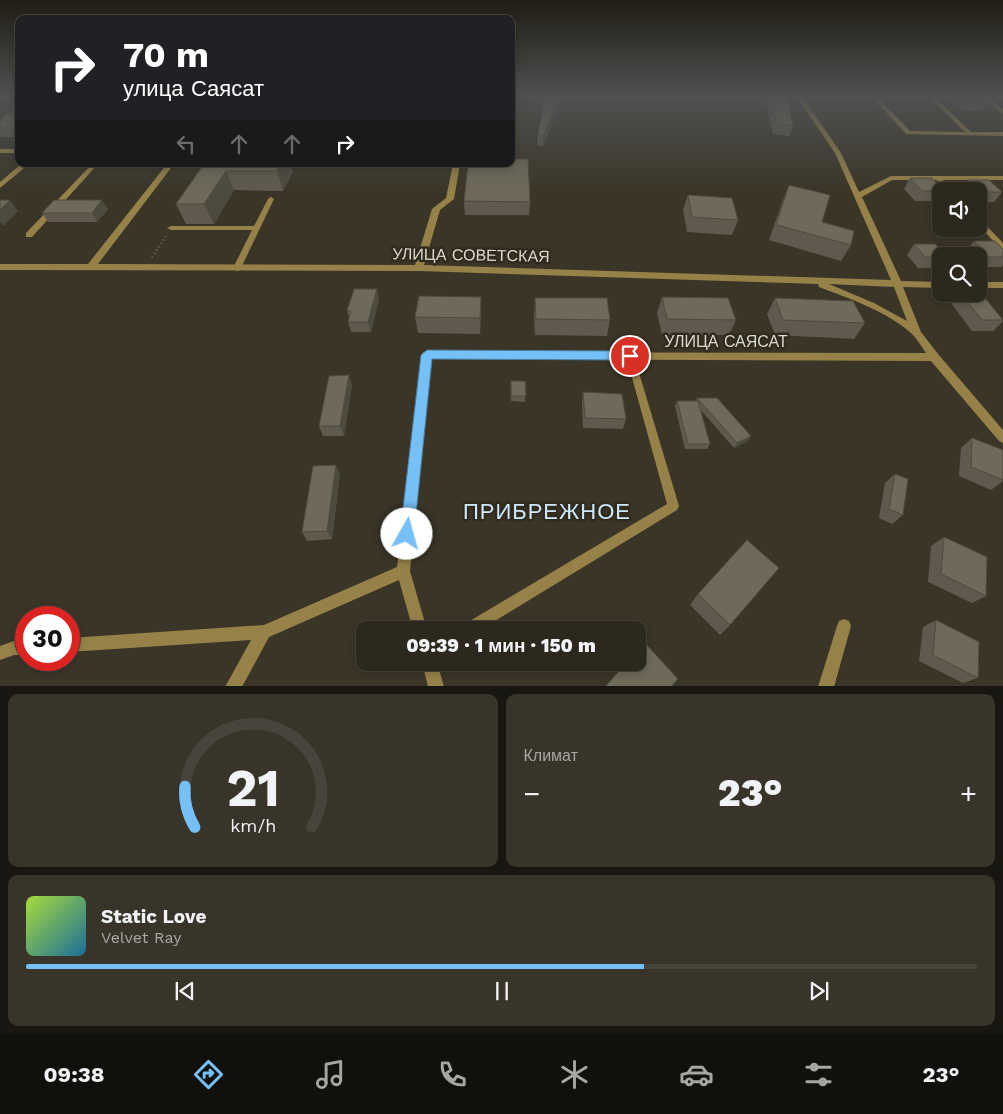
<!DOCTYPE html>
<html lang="ru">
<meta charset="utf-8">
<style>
body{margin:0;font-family:"Work Sans",sans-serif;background:#38342a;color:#f1f3f6;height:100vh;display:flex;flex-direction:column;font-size:19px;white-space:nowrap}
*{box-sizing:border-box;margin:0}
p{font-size:16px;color:#a6a6a4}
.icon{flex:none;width:28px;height:28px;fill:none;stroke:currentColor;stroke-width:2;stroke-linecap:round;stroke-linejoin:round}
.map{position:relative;height:686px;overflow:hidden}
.sheet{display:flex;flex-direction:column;gap:8px;padding:8px;background:#181610;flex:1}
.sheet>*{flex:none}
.guide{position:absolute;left:15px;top:15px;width:500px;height:152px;border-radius:10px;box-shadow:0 2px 8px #0003,0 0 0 1px #48443b;background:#202124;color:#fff;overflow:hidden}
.buttons{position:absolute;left:932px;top:182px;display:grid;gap:10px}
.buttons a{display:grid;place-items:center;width:55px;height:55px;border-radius:10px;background:#2c281d;box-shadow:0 2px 8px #0003,0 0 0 1px #48443b;font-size:25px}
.speed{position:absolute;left:15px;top:606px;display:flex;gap:10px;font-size:25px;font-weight:700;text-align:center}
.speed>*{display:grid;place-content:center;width:65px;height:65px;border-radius:50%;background:#2c281d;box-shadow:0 2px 8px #0003,0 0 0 1px #48443b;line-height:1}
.speed .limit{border:8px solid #d22;background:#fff;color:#111}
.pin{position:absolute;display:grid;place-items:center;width:42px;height:42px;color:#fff;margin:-21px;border:2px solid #fff;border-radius:50%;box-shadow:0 1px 5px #0007}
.me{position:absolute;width:55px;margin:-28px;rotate:7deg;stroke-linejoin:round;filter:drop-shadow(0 0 4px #0008)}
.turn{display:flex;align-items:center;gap:18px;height:105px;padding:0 25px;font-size:22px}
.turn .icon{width:65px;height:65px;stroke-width:2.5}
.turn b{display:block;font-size:35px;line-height:42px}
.lanes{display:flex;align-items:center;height:48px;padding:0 25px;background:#0003;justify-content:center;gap:25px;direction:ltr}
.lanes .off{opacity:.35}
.big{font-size:38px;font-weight:800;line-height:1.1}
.sheet .widget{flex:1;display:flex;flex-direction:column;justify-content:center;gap:8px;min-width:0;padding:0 18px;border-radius:10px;background:#38342a}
.sheet .dial{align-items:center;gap:0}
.dial svg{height:130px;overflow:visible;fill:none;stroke:#48443b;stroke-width:7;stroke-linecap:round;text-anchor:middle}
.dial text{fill:#f1f3f6;stroke:none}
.song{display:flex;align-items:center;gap:15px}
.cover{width:60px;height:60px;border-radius:8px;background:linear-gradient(135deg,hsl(80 70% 55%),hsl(200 70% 35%))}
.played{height:5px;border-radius:2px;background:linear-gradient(90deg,#75c0f6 65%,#48443b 65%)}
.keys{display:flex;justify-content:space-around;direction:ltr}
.heat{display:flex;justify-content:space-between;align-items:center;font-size:28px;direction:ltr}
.sheet .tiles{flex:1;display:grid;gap:8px;grid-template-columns:1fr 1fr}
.widget:last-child{grid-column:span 2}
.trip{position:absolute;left:356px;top:621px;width:290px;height:50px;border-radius:10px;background:#2c281d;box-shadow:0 2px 8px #0003,0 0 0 1px #48443b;font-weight:800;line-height:50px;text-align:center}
.tabs{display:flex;height:80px;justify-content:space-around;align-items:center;background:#12100c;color:#a6a6a4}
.tabs .icon{width:35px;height:35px}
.tabs .current{color:#75c0f6}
.tabs b{font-size:22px;color:#f1f3f6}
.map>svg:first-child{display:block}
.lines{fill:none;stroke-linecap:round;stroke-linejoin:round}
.path{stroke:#6e695d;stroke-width:2.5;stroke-dasharray:1 3;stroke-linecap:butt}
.lane{fill:#968249;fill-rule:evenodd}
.street{fill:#968249;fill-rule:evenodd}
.wall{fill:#5f5a4d}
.shaded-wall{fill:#4d4a3e}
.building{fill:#6e6959;stroke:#4d4a3e}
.route{fill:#75c0f6;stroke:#4c7da0}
.labels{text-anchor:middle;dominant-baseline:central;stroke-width:5;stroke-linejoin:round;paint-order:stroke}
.street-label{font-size:16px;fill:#dbd8cf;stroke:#302b1d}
.near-quarter-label{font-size:22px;letter-spacing:1px;fill:#cde7fc;stroke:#302b1d}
</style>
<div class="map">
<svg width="1003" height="687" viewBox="0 0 1003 687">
<rect width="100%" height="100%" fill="#3a3527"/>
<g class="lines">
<path class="path" d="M152 257 167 235"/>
<path class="lane" d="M871 96H877L910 131 965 132 928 96H934L971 132H1003V136L906 134Z
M980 96H986L1003 109V114Z
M92 164H98L32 237H26V233Z
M938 176 940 177 953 191H947L935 178Z
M271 197 274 199 240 270 237 271 233 268 252 230H171L167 228 171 226H254L268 199Z
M979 219 981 220 1003 243V249H1000L979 225Z
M630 353 633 354 634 356 679 506 677 510 480 630H462L463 625 667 504 626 356 627 354Z"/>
<path class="street" d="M796 96H802L841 153 859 192 891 176H1003V180H892L862 197 901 281 941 282V288L903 287 921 332 938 354 1003 430V443L999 441 931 361 432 359 410 571 427 630H413L399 580 269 637 242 687H225L251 640 69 652V638L264 625 397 567 423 352 926 353C922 347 917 339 912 334 887 311 850 299 819 287L818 284 419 271 0 270V264H88L167 164H174L98 264 415 265 432 209 446 198 453 164H460L454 199 440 210 424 265 891 280 835 153ZM829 284 894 287 907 321 874 303Z
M988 96H1003V98H991Z
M0 149H19V153H0Z
M21 164H29L0 188V182Z
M979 282H1003V288H979Z
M844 619 849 621 851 626 834 687H818L837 626 839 621Z
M14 641H26V655H14L0 660V646Z
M422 662H437L444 687H428Z"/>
</g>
<path class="wall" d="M767 96H786L793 126 789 136 773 134 765 99Z
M948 96H982L988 102 982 111H963Z
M19 105V137H0V120Z
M560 105 543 146 537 145 538 135Z
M204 164 293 171 283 191 234 190 214 224H186L176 204Z
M910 178 944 191H941V195L937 201H915L904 189Z
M967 180 1002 192 994 202 979 203V191H960Z
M789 185 822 222 851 245 841 261 769 240 783 200Z
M688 195 738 220 732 235 687 232 683 210Z
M464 201 530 202 529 215H465Z
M108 209 97 222H48L42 213Z
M974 241 1003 249V265L1001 267H980L979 266V256H970L966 252Z
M914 244 941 256V264L938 268H918L907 255Z
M377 289 379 299 371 332H351L348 322 349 317 347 311Z
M959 294H979L1003 320V321L993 331H972L951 303Z
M481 297V313L480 334 418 333 415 317Z
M662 297 736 320 729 335H662L657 313Z
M535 298 610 320 607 336 535 335 534 313Z
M775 298 865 323 854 339 775 335 767 314Z
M511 381H525V402L511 401Z
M352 385 344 436H323L319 426Z
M583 392 626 419 623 429 583 428 582 403Z
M697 398 748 441 734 448 700 409 710 444 707 449H685L675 406 677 401H696Z
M972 438 1003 450V481L991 490 959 476 961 448Z
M340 474 332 539 307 541 302 532Z
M895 474 903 515 892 524 879 518 885 483Z
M944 537 986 596 972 603 928 582 931 546Z
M698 594 730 625 720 635 690 605Z
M936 620 978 678 963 683 919 661 923 627Z"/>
<path class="shaded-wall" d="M0 96H6L0 101Z
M561 96 560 105 543 146V136Z
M280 164H291L293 171 283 191 277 171Z
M226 171 234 190 214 224 204 204Z
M10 200 18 211 3 226 0 222V210Z
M102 200 108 209 97 222 92 213Z
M377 289 379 299 371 332 368 322Z
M481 297V313L480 334V318Z
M349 375 352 385 344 436 340 426Z
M751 436 748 441 734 448 737 443Z
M336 465 340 474 332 539 327 531Z"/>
<path class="building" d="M545 96H560L543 136 538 135Z
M770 96H786L793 126 777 124Z
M963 96H982L988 102 969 101Z
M19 105V128H0V120Z
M511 159H528L530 202 464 201 468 164H511Z
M204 164H280L277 171H226L204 204H176Z
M910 178H932L944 191H922Z
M967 180H989L1002 192H979Z
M789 185 830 195 822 222 854 231 851 245 776 225Z
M688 195 732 198 738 220 692 217Z
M0 200H10L0 210Z
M54 200H102L92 213H42Z
M974 241H995L1003 249V257H989Z
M914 244H935L946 256H941V257H925Z
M354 289H377L368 322H348L351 311H347Z
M979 293H981L1003 320H982L961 294H979Z
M419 296 481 297 480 318 415 317Z
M662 297 728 298 736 320 667 319Z
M535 298H607L610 320 536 319Z
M775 298 853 301 865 323 783 320Z
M349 375 340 426H319L329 376Z
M511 381H525L526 396H511Z
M583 392 622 394 626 419 585 418Z
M697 398H717L751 436 737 443Z
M677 401H698L710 444H688Z
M972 438 1003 450V480L971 467Z
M336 465 327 531 302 532 313 466Z
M895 474 908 479 903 515 889 509Z
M944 537 987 557 986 596 941 574Z
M747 540 779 568 730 625 698 594Z
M936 620 979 642 978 678 933 655Z
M645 643 678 679 671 687H605L627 662H638V651Z"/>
<linearGradient id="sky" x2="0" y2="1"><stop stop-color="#201d15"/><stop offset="0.5" stop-color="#4f5152"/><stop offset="1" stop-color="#4f5152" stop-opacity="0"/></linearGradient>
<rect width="1003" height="192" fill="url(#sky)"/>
<path class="route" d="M427 350 630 351 636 356 630 360 432 359 414 534 412 539 407 541 402 539 400 534 421 355Z"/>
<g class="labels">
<g class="street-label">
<text transform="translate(471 255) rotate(1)">УЛИЦА СОВЕТСКАЯ</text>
<text x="726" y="341">УЛИЦА САЯСАТ</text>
</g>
<g class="near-quarter-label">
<text x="547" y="511">ПРИБРЕЖНОЕ</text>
</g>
</g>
</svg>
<div class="buttons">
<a><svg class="icon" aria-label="sound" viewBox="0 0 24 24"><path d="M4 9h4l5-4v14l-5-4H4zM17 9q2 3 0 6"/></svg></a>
<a><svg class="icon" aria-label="search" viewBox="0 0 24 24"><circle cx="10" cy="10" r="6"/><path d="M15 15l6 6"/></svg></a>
</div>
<div class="speed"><div class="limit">30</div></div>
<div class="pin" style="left:630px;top:356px;background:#d93025"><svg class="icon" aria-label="arrive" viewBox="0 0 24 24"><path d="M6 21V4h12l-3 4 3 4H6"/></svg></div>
<svg class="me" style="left:407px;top:534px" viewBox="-20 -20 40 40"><circle r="19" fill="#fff"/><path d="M0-13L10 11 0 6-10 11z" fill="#75c0f6"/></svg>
<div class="trip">09:39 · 1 мин · 150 m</div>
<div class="guide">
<div class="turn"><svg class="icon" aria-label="right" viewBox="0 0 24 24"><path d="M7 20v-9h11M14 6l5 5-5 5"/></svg><div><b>70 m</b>улица Саясат</div></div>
<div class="lanes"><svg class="icon off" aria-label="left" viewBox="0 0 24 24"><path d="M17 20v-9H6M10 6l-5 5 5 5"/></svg><svg class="icon off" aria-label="ahead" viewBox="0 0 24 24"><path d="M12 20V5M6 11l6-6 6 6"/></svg><svg class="icon off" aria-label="ahead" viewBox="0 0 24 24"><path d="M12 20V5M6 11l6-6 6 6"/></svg><svg class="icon" aria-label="right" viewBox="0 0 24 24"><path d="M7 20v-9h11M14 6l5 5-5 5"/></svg></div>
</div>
</div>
<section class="sheet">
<div class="tiles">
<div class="widget dial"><svg viewBox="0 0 100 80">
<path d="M14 69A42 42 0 1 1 86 69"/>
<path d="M14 69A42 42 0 0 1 8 44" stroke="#75c0f6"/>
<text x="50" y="56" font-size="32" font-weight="700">21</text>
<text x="50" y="72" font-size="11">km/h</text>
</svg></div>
<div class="widget"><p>Климат</p>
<div class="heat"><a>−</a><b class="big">23°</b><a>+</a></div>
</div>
<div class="widget">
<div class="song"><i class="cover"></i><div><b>Static Love</b><p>Velvet Ray</p></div></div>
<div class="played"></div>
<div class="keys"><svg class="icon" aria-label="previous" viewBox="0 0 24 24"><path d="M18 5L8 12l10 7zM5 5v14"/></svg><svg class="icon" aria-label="pause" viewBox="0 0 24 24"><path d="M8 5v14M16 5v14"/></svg><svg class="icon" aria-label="next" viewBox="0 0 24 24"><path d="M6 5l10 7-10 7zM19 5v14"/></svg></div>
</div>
</div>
</section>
<nav class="tabs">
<b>09:38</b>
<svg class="icon current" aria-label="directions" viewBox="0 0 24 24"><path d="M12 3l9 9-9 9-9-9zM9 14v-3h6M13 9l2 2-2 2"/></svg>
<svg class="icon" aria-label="music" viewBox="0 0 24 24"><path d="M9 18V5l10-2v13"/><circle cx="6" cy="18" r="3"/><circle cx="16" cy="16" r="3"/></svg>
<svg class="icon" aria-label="phone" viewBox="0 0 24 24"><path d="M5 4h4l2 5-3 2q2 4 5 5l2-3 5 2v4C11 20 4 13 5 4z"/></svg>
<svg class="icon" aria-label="climate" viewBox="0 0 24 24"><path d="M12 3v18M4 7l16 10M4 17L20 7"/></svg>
<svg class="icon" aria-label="car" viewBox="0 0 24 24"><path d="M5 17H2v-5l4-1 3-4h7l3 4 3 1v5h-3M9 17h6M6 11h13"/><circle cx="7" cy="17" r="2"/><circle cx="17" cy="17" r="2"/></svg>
<svg class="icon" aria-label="filters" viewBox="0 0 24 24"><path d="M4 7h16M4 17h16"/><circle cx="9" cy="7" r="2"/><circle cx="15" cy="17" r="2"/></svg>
<b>23°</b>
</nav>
